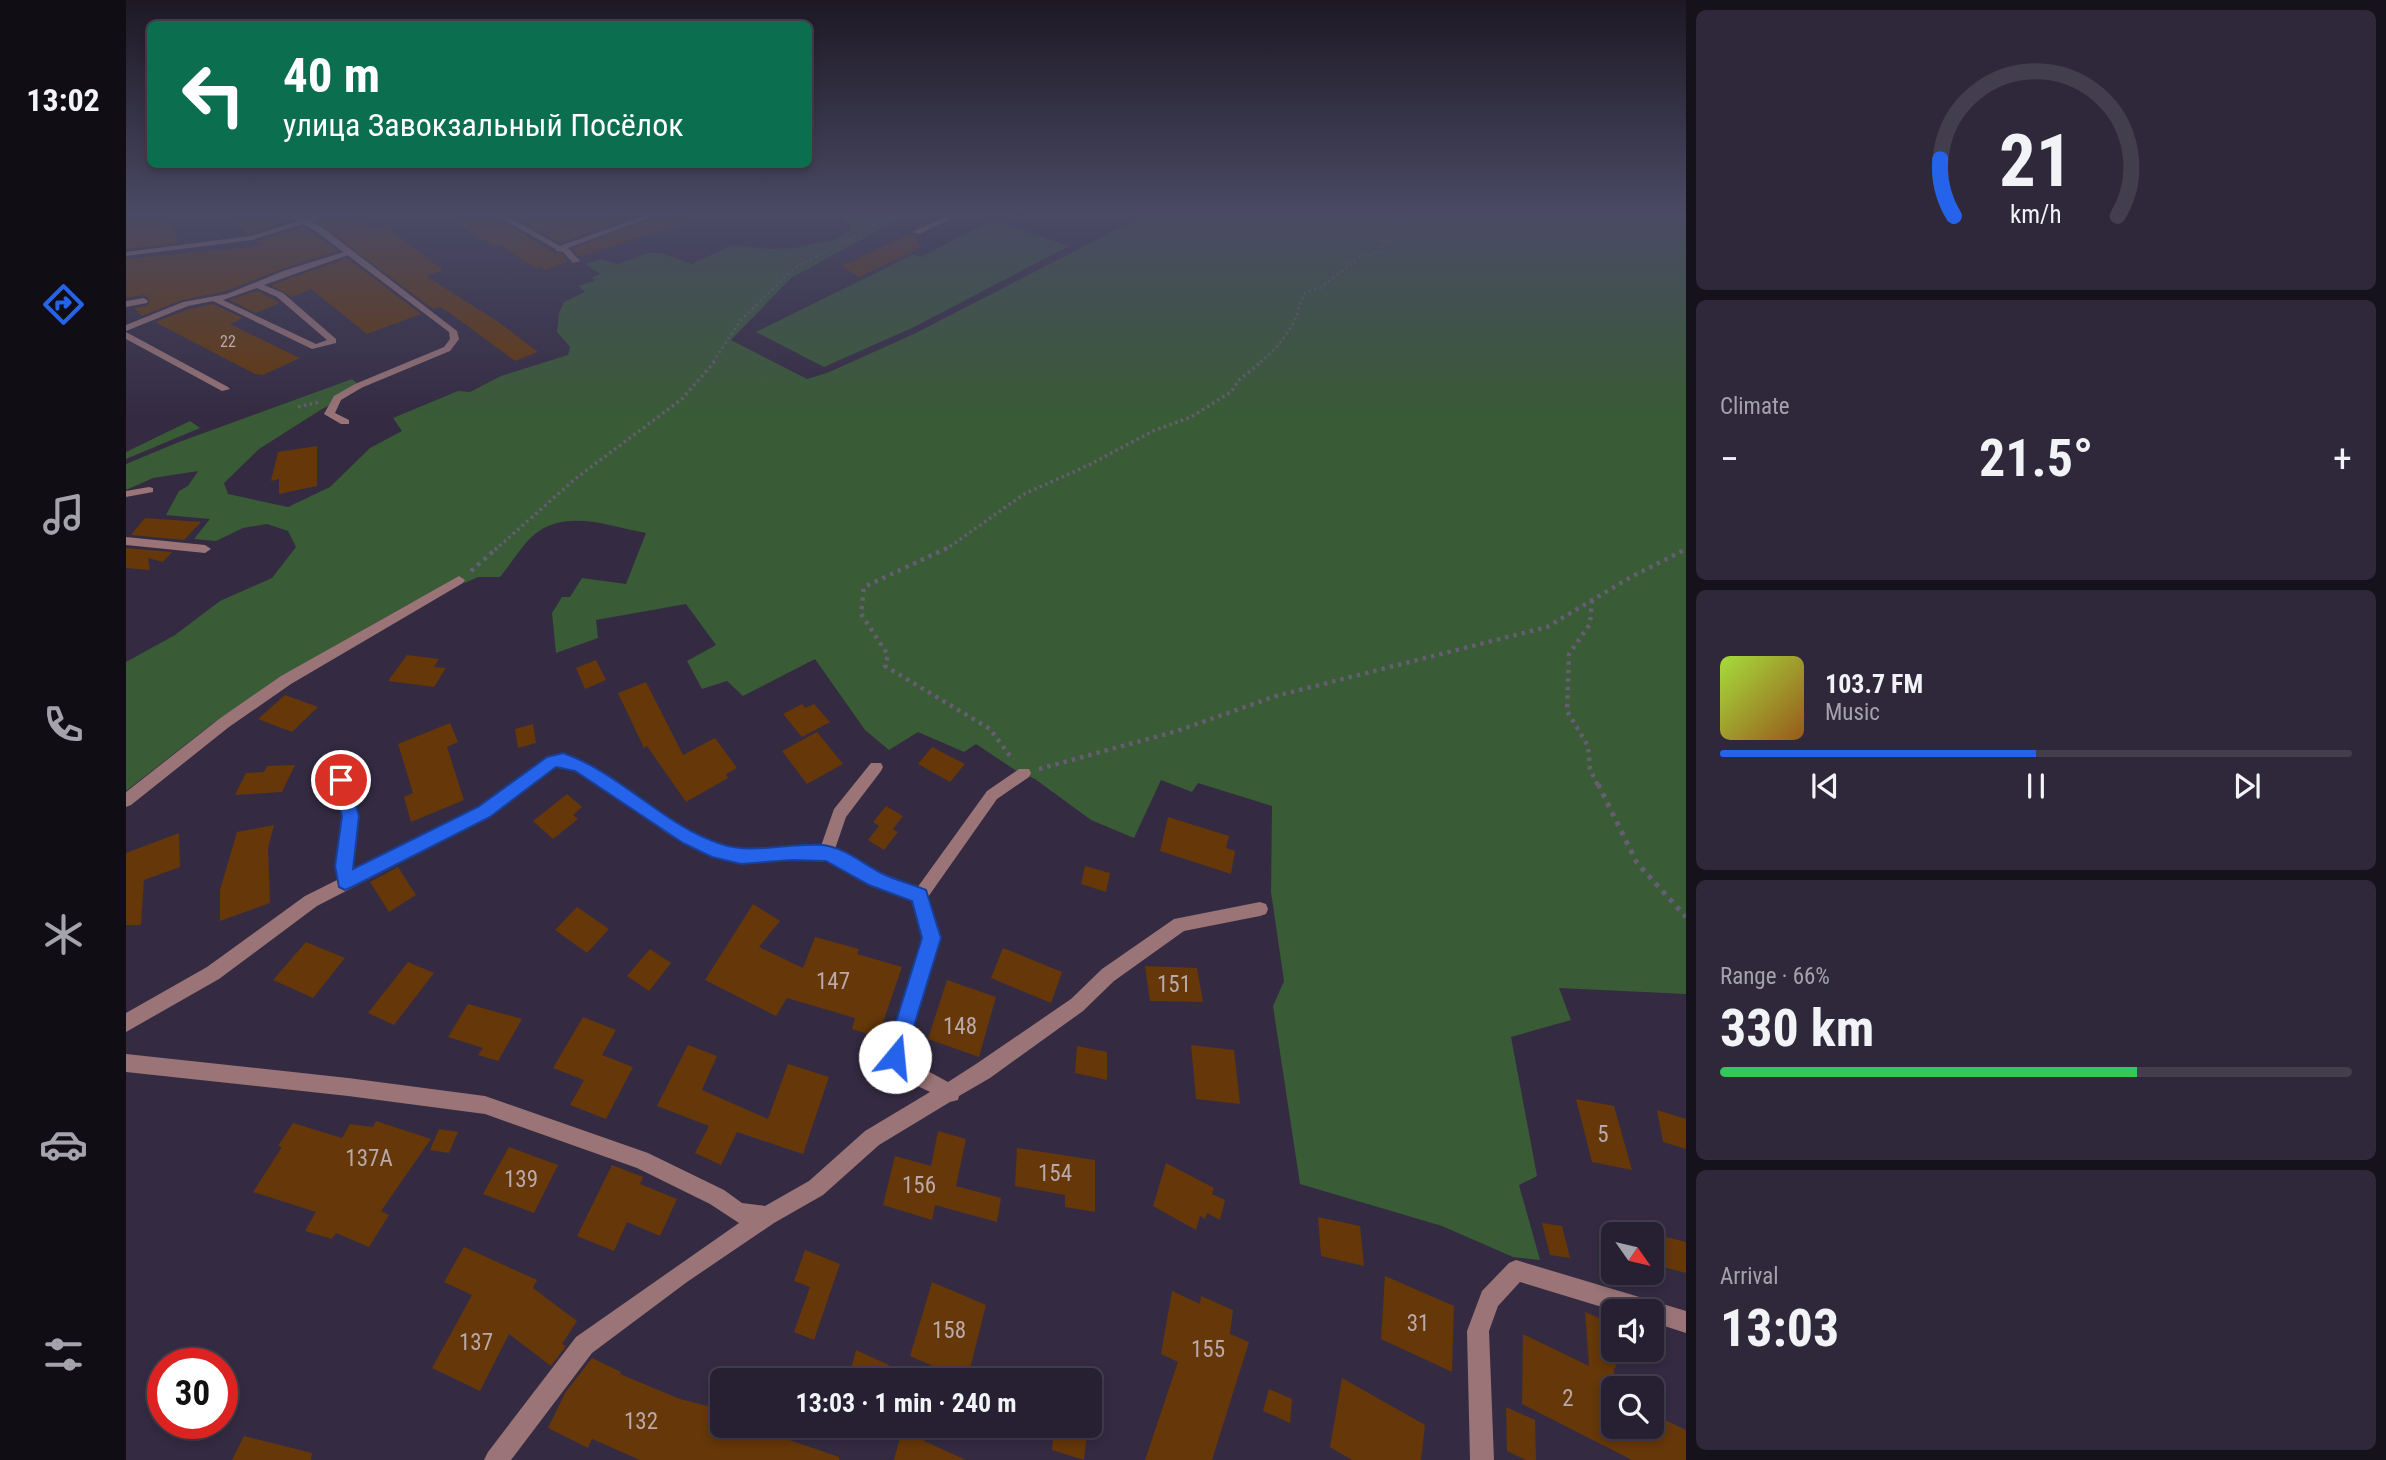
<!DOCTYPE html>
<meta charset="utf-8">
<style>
body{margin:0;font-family:"Roboto Condensed",sans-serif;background:#2f283a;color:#f1f3f6;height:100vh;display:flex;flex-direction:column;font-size:26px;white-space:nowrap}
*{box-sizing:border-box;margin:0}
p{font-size:23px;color:#a4a3ac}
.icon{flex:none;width:38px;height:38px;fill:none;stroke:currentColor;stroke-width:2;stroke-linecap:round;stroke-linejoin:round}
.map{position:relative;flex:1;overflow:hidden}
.sheet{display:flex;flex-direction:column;gap:10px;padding:10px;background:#15121c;width:700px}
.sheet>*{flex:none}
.top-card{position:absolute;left:21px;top:21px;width:665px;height:147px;border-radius:10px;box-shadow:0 4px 10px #0003,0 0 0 2px #433e4d;background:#0b6e4f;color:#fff;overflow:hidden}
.needle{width:46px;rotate:124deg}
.tools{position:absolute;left:1475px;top:1222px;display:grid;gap:14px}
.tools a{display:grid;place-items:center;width:63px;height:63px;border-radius:10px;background:#272032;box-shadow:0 4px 10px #0003,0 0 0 2px #433e4d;font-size:35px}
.speed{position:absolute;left:21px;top:1348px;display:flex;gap:14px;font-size:35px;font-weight:700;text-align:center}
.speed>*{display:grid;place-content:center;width:91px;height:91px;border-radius:50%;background:#272032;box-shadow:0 4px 10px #0003,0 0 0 2px #433e4d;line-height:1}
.speed .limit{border:10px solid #d22;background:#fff;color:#111}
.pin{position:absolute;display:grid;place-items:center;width:60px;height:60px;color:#fff;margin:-30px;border:4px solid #fff;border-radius:50%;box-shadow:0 2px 7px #0007}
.me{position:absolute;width:77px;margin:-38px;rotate:17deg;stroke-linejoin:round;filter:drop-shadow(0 0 5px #0008)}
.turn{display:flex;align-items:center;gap:24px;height:147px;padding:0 21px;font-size:32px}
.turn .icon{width:91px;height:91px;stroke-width:2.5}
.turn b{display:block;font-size:49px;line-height:60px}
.big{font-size:52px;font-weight:700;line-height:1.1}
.sheet .tile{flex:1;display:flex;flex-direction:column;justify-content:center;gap:10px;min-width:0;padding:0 24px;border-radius:10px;background:#2f283a}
.sheet .dial{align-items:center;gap:0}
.dial svg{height:182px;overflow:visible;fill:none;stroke:#433e4d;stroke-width:7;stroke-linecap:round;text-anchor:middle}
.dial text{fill:#f1f3f6;stroke:none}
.song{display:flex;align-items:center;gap:21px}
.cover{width:84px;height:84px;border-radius:10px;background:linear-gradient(135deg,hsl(80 70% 55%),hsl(30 70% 35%))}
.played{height:7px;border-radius:4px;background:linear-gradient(90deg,#2563eb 50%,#433e4d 50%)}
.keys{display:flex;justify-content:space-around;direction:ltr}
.heat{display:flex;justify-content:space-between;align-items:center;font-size:38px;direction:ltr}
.charge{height:10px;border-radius:5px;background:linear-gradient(90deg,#34c759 66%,#433e4d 0)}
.trip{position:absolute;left:584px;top:1368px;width:392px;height:70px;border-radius:10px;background:#272032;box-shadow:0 4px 10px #0003,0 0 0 2px #433e4d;font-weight:700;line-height:70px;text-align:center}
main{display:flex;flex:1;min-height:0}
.tabs{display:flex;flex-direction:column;width:126px;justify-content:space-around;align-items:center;background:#100d14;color:#a4a3ac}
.tabs .icon{width:49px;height:49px}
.tabs .current{color:#2563eb}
.tabs b{font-size:32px;color:#f1f3f6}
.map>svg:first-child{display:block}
.green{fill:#395b35}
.building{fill:#653709}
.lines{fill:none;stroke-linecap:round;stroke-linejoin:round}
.path-far3{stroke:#655d72;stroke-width:2.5;stroke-dasharray:2 3.5;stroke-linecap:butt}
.path-far2{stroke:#655d72;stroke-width:3.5;stroke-dasharray:2.5 3.5;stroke-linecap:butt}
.path-far1{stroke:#655d72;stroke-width:4.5;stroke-dasharray:3.5 5;stroke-linecap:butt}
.path{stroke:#655d72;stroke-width:5;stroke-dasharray:4.5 6;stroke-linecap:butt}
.service{fill:#9a7476;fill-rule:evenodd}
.minor{fill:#9a7476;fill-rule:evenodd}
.route{fill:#2563eb;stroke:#184099;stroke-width:2}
.labels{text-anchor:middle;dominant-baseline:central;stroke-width:7;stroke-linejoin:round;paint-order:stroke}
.far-number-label{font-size:16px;fill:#b9a9a9}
.near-number-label{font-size:23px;fill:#b9a9a9}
</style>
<main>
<nav class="tabs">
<b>13:02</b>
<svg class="icon current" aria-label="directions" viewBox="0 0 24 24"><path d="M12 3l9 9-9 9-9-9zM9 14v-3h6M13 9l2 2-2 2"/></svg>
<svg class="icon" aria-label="music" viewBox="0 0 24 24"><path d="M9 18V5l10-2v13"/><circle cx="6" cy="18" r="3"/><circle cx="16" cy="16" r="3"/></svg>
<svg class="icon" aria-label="phone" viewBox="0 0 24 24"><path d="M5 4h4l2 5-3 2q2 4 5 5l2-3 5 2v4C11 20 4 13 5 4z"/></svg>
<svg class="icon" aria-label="climate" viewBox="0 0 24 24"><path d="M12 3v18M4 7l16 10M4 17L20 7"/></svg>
<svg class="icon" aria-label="car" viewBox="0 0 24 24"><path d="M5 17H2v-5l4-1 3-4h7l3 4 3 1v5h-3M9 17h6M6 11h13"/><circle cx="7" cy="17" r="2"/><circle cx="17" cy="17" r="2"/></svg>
<svg class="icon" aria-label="filters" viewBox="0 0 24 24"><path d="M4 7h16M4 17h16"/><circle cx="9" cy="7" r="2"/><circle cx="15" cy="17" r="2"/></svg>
</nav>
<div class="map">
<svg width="1560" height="1460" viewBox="0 0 1560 1460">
<rect width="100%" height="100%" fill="#342b42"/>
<path class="green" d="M723 213H784L665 278 605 340 681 379 701 373 790 333 1022 213H1560V994L1433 988 1445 1020 1385 1037 1411 1176 1393 1185 1414 1260 1387 1257 1316 1226 1174 1184 1147 1006 1158 981 1145 892 1146 806 1072 783 1066 792 1035 780 1008 838 965 820 909 779 889 770 850 744 838 752 792 732 763 750 739 730 689 659 617 696 601 681 576 689 561 661 590 645 560 604 470 620 472 638 430 653 426 613 436 597H444L456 578 500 584 520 533C486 527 445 510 413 531 398 541 386 563 374 577H352L339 583 332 580 281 605 158 675 86 724 0 791V662L49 635 94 601 146 578 170 547 162 531 141 524 117 528 90 541 68 539 84 519 40 515 53 491 62 486 72 471 27 478 0 490V464L53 442 226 379 236 388 196 409 133 449 98 483 102 494 162 507 204 487 244 448 276 431 267 418 332 391 344 392 375 376 442 355 444 347 431 332 433 313 438 302 459 292 452 286 468 281 466 277 475 274 461 266V263L475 260 492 264 522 253H535L566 264 606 245 645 249 668 248 712 239 725 227 717 219Z
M866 220 943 246 788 327 698 367 630 332 788 254 795 257Z
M64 421 74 428 0 459V452Z"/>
<path class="building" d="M0 213H31L42 225H45L52 243 0 249Z
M224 213 248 230 260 227 317 270 300 276 371 321 412 352 389 361 321 311 314 307 307 309 191 222Z
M355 213H363L428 253 436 254 442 262 419 270 415 267 410 269 374 245 369 247 327 221Z
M382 213H518L434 243Z
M539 213H581L582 216 454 257 446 249Z
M138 214 151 225 122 234 108 222Z
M177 227 212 251 156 269 100 291 56 300 16 316 8 308 21 306 24 299 18 295 0 298V259L136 246 130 241Z
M784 234 789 236 795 248 733 277 715 266Z
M221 258 295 314 241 334 185 289 166 297 145 285Z
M131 291 154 303 130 313 104 300Z
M87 304 117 318 104 324 174 358 137 375 129 374 29 322 63 309Z
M191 446V486L153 494V479L145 481 152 452Z
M19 518 75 522 58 540 5 535Z
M0 548 46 552 37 562 22 558 24 570 0 568Z
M281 655 313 659 308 667 320 668 308 687 262 681Z
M470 660 480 680 459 689 450 668Z
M520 682 557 755 589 738 611 768 600 774 602 778 560 802 521 746 518 748 492 693Z
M159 695 192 707 166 732 132 719Z
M676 704 679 708 688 704 704 722 676 737 657 714Z
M324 723 332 742 321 747 338 800 285 822 278 797 287 793 272 744Z
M407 724 410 743 392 748 389 729Z
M691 732 717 764 681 784 656 751Z
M806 747 839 764 824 782 792 764Z
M169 765 156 792 109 795 120 773 138 772 141 766Z
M441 794 456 807 447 815 452 819 427 839 407 821Z
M760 806 777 816 767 829 772 832 758 850 742 840 753 826 747 822Z
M1042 817 1103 836 1100 848 1109 851 1105 874 1034 851Z
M148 825 142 848 144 903 94 921V890L111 832Z
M53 833 54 867 18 880 15 925H0V853Z
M959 866 984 873 980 892 955 884Z
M272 867 290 895 263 912 244 882Z
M627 904 654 921 633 947 677 968 689 937 733 949 731 954 776 967 752 1037 726 1029 729 1018 661 998 650 1016 579 980Z
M451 907 483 929 461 953 429 930Z
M180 942 219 958 187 998 147 980Z
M877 948 936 972 925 1003 865 978Z
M524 949 545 963 523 991 501 976Z
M282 962 308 973 268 1025 242 1013Z
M1019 966 1071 968 1077 1002 1024 1001Z
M821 980 870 997 853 1057 802 1039Z
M342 1004 396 1019 372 1061 352 1055 357 1048 322 1037Z
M457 1017 490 1030 476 1055 507 1067 480 1119 444 1105 458 1080 427 1068Z
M562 1045 591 1056 576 1090 642 1119 662 1064 703 1077 677 1154 611 1132 595 1165 569 1153 583 1126 531 1106Z
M1065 1045 1108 1050 1114 1104 1070 1099Z
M951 1046 981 1052V1080L949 1073Z
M1450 1099 1488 1106 1506 1170 1466 1162Z
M1531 1110 1560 1119V1149L1537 1142Z
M250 1121 305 1139 255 1211 263 1215 243 1247 210 1233 206 1239 179 1231 190 1212 127 1192 156 1147 152 1146 167 1123 216 1138 224 1124 247 1127Z
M313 1129 332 1132 323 1153 304 1150Z
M812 1131 840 1139 830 1186 875 1198 871 1222 809 1205 806 1220 757 1205 769 1156 805 1166Z
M383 1147 432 1165 408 1213 357 1194Z
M891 1148 969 1160V1212L939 1207V1195L889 1186Z
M1040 1163 1088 1188 1086 1194 1099 1200 1094 1220 1081 1213 1079 1219 1074 1216 1070 1230 1027 1206Z
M486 1165 517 1177 514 1184 551 1199 534 1236 501 1222 488 1251 451 1236Z
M1192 1217 1234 1226 1238 1266 1195 1256Z
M1416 1223 1436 1226 1444 1258 1424 1255Z
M1529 1234 1560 1242V1273L1537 1267Z
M338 1247 411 1280 407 1288 451 1321 436 1344 440 1346 425 1366 383 1334 354 1391 306 1368 346 1295 318 1282Z
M679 1250 714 1264 688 1340 668 1332 684 1287 668 1281Z
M1259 1276 1328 1306 1326 1372 1255 1339Z
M806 1282 860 1305 841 1381 784 1356Z
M1046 1291 1074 1304 1075 1296 1107 1310 1104 1334 1123 1342 1086 1460H1019L1052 1362 1035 1354Z
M1459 1312 1485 1323 1490 1368 1488 1367V1426H1537V1419L1560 1430V1460H1506L1396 1404 1397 1334 1463 1366Z
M730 1350 763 1365 759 1381H743L724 1372Z
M466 1358 495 1372 494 1374 554 1399 597 1410V1426H623L713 1457V1460H514L466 1439 462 1448 422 1428 439 1393Z
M1216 1378 1299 1425 1295 1460H1226L1204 1447Z
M1143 1389 1166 1399 1164 1423 1137 1411Z
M1380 1407 1409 1420 1410 1460H1400L1381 1451Z
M777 1426H801L798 1441 840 1460H768Z
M928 1426H962L958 1460 926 1450Z
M118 1436 186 1453 185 1460H106Z"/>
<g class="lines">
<path class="path-far3" d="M587 362 614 321 667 269 771 213
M1134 362C1148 351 1158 340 1167 323 1172 313 1174 302 1180 292L1194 288 1234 257 1255 252 1258 240 1288 213"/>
<path class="path-far2" d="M172 407 193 402
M369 550 449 479 556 399 589 361
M819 550 898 494 963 465 1027 431 1065 417 1105 392 1112 381 1136 361"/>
<path class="path-far1" d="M821 548 738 587 735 614 762 655 759 666 864 729 887 760
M345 571 371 548
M1466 600 1464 624 1443 654 1441 711 1462 746 1464 769 1472 786
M913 769 1051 731 1150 696 1421 627 1505 577 1560 549"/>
<path class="path" d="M1472 784 1511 863 1560 917"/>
<path class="service" d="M430 247 442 248 454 261 447 263 437 252 430 251Z
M221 251 228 253 138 285 157 293 210 339V343L186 349 87 301 62 306 0 331V325L57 302 101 294 157 271ZM131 288 151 297 201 340 190 344 97 300Z
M18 298 22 301 21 303 0 307V301Z
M0 332 102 387 104 389 96 391 0 339Z
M0 537 79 545 85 549 79 553 0 545Z"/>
<path class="minor" d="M159 213H169L179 219 196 213H208L184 222 197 228 331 331 333 339 324 351 235 388 215 400 209 413 223 420V424H215L198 414 208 396 229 384 318 347 324 339 323 332 191 232 177 224 126 240 0 256V252L125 236 172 221Z
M366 213H376L434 246 526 213H537L433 251Z
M827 213H838L793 234 786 232Z
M23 487 27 488V492L0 497V491Z
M333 576 339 580 337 583 165 684 103 727 5 805 0 807V792L93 719 155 676Z
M437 754C495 773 536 825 594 845 628 856 660 842 695 846L708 809 745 763H755L757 767 755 771 720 817 709 849 760 877 791 888 861 791 893 769H903L905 773 903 777 871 799 802 897 813 938 779 1055 787 1063 822 1082 850 1064 945 999 976 969 1048 919 1134 902 1140 904 1142 909 1140 914 1134 916 1058 931 988 981 957 1011 864 1078 833 1096 832 1100 824 1102 753 1145 697 1195 648 1223 561 1282 466 1353 385 1460H358L362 1452 450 1337 613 1223 584 1204 511 1168 359 1114 222 1096 0 1072V1054L222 1078 359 1096 522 1153 598 1190 616 1203 639 1206 683 1181 739 1131 804 1092 773 1077 760 1057 797 938 787 901 749 887 702 861 679 859 622 864 586 856 545 836 450 770 437 766 429 767 363 817 191 906 93 979 0 1032V1013L81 967 179 896 211 880 210 866 216 816 208 780 210 776 215 774 220 776 232 816 226 872 353 807 421 757Z
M1390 1260 1560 1311V1333L1526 1322V1311H1489L1394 1282 1372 1306 1363 1331 1368 1460H1344L1341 1331 1356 1291 1383 1263Z"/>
</g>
<linearGradient id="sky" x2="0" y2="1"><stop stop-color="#1d1824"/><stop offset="0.51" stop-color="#4a4a65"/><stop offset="1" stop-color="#4a4a65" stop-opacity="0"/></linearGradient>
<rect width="1560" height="418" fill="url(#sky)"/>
<path class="route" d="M437 753C495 773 538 826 595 844 627 855 664 842 697 845 719 848 736 863 755 873 769 880 786 884 800 890L815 938 776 1065 769 1068 762 1065 759 1057 796 938 786 901 743 885 700 861 666 860 615 864 586 857 557 843 449 771 430 767 364 817 226 887 219 890 213 887 209 866 216 816 207 780 209 775H221L233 816 227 869 352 807 421 757Z"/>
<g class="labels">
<g class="far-number-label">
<text x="102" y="341">22</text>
</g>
<g class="near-number-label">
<text x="707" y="981">147</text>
<text x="1048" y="984">151</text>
<text x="834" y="1026">148</text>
<text x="1477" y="1134">5</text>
<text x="243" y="1158">137А</text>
<text x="929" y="1173">154</text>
<text x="395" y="1179">139</text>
<text x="793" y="1185">156</text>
<text x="1292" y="1323">31</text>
<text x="823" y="1330">158</text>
<text x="350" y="1342">137</text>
<text x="1082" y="1349">155</text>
<text x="1442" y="1398">2</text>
<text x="515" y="1421">132</text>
</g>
</g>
</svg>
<div class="tools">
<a><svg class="needle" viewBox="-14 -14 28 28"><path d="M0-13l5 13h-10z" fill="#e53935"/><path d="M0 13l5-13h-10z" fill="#a4a3ac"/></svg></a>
<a><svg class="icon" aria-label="sound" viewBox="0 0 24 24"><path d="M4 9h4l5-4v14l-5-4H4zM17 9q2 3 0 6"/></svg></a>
<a><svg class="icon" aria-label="search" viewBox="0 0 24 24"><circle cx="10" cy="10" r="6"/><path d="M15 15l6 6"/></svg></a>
</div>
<div class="speed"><div class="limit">30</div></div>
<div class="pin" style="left:215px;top:780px;background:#d93025"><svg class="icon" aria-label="arrive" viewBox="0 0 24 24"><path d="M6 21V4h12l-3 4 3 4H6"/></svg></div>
<svg class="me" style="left:769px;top:1057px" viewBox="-20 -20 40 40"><circle r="19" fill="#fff"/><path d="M0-13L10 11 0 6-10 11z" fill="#2563eb"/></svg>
<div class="trip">13:03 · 1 min · 240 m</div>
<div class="top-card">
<div class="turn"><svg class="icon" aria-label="left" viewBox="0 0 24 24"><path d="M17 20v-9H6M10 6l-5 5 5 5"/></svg><div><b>40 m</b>улица Завокзальный Посёлок</div></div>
</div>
</div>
<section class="sheet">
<div class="tile dial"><svg viewBox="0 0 100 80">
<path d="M14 69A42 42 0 1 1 86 69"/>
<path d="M14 69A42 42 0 0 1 8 44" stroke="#2563eb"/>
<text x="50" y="56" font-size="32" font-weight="700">21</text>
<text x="50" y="72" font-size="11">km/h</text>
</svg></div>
<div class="tile"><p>Climate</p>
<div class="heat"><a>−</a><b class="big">21.5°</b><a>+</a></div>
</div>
<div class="tile">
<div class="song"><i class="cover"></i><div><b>103.7 FM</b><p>Music</p></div></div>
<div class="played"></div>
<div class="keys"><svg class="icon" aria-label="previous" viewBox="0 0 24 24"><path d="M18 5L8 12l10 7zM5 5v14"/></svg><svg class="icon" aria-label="pause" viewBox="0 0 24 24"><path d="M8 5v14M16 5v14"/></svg><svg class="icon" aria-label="next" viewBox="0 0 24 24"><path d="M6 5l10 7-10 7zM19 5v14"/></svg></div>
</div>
<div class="tile"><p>Range · 66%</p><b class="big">330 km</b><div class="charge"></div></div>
<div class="tile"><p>Arrival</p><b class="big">13:03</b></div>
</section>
</main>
